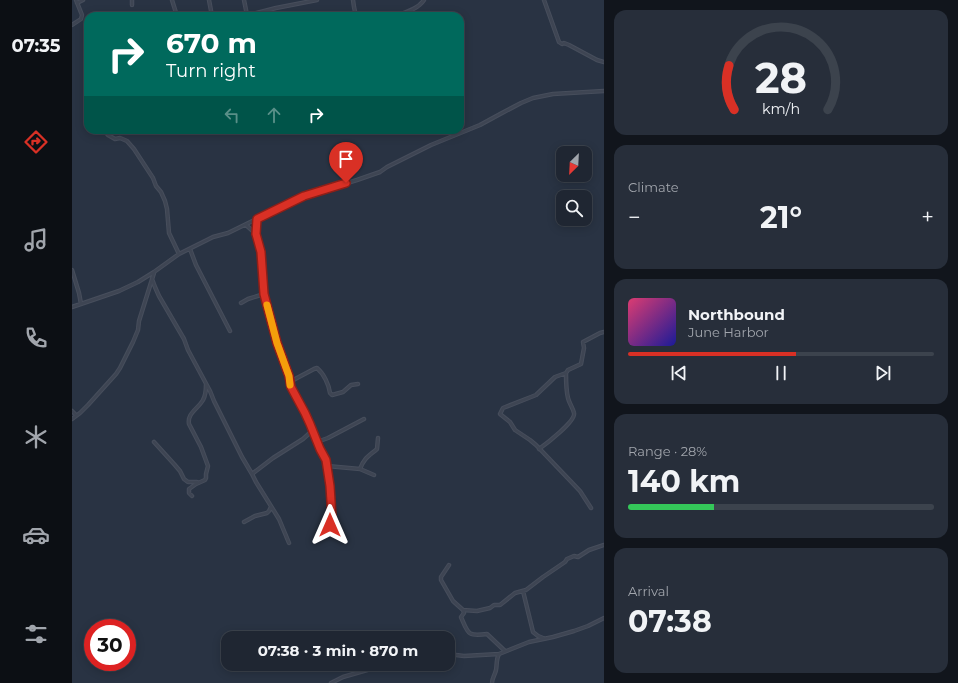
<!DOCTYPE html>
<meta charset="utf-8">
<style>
body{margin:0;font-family:Montserrat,sans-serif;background:#272e3a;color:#f1f3f6;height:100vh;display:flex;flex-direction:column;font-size:15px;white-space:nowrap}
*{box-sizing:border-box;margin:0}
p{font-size:13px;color:#a1a5ac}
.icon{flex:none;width:22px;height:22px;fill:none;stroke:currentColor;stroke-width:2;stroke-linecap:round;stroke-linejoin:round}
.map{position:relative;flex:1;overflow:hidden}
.details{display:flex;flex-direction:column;gap:10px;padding:10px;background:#11151c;width:354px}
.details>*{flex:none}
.banner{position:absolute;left:12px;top:12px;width:380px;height:122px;border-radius:12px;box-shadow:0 2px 10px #0003,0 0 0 1px #3c434d;background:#00695c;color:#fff;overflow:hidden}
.needle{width:26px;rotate:204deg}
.buttons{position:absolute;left:484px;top:146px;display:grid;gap:8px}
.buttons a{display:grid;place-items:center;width:36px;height:36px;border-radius:8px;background:#1f2632;box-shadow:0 2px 10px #0003,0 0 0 1px #3c434d;font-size:20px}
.speed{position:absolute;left:12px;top:619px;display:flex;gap:8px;font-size:20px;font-weight:700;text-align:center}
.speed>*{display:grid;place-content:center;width:52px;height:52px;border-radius:50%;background:#1f2632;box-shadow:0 2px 10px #0003,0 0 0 1px #3c434d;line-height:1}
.speed .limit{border:6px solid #d22;background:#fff;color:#111}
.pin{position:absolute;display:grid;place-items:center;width:34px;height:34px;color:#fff;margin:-41px -17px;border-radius:50% 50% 50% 0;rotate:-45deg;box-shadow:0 0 4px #0007}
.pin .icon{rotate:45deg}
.me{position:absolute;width:44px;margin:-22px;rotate:0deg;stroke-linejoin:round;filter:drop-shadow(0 0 3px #0008)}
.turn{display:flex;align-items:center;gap:14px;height:84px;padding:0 16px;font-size:18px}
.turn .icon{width:52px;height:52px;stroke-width:2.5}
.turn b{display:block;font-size:28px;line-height:34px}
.lanes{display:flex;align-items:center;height:38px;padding:0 16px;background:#0003;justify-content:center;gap:20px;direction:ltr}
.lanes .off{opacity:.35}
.big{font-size:30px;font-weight:700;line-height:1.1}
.details .widget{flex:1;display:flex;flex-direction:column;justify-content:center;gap:6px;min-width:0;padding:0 14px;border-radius:12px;background:#272e3a}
.details .dial{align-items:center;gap:0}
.dial svg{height:104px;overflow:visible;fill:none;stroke:#3c434d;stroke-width:7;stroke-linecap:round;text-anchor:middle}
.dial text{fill:#f1f3f6;stroke:none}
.song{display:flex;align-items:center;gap:12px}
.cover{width:48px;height:48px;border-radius:6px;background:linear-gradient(135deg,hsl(340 70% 55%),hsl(240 70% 35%))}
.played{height:4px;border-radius:2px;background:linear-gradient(90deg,#d93025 55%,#3c434d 55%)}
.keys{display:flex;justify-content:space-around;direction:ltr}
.heat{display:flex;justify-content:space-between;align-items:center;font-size:22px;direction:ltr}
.charge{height:6px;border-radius:3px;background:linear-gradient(90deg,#34c759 28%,#3c434d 0)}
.trip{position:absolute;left:149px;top:631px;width:234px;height:40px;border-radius:12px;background:#1f2632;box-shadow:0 2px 10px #0003,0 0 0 1px #3c434d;font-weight:700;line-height:40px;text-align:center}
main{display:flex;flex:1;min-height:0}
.tabs{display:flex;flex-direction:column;width:72px;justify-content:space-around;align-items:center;background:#0c0f14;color:#a1a5ac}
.tabs .icon{width:28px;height:28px}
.tabs .current{color:#d93025}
.tabs b{font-size:18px;color:#f1f3f6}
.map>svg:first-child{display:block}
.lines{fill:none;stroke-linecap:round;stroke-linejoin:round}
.street-casing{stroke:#474e5c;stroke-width:4.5}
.street{stroke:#3e4553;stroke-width:2.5}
.route-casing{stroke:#8d1f18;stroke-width:10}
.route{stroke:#d93025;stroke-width:7}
.slow{stroke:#f59e0b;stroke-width:7}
</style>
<main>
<nav class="tabs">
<b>07:35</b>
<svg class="icon current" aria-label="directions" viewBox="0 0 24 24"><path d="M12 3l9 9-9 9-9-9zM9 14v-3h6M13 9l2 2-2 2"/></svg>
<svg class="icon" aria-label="music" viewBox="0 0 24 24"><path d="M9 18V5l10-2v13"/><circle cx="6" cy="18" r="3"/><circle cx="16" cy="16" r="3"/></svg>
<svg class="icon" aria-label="phone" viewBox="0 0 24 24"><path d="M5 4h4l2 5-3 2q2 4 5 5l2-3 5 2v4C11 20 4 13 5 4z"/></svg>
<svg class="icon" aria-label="climate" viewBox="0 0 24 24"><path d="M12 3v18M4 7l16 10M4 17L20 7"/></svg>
<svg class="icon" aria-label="car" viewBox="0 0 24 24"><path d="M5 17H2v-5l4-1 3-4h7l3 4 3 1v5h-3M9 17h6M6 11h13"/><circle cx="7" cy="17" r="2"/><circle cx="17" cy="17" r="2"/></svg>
<svg class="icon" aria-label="filters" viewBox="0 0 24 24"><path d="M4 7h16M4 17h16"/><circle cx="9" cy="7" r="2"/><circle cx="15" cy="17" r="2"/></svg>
</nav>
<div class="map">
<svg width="532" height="683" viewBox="0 0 532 683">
<rect width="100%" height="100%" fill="#293343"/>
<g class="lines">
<defs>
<path id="street" d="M60 0V5
M100 0 105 16
M137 0 140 16
M172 0 175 15
M281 0 282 7 284 16
M472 0 487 42 490 44 492 43 497 45 525 60 532 62
M5 3 11 0
M173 16 204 8 245 0
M324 16C334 12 346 9 352 0
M0 25 9 19 10 15 4 0
M32 130 36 135 43 139 48 138 55 141 62 149 81 178 84 186 89 192 93 201 95 209 97 233 107 254
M185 220 184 234 189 252 192 294 205 343 217 376 219 387 227 400 233 413 238 424 248 449 254 460 258 486 260 517 258 525
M174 225 184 234
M118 249 124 265 158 331
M0 270 7 293 9 304
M80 279 83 287 87 296 112 339 116 350 138 391 142 401 170 457 180 474 184 482 207 519 217 543
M169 303 176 299 192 294
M0 307 47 291 66 282 82 272 107 254 141 237 156 233 232 196 285 180 308 172 315 167 359 145 408 125 430 113 449 103 461 98 481 94 532 91
M494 373 483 377 464 395 459 397 431 408 428 414 438 422 443 430 458 440 464 445 508 491 519 508
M218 382 225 378 242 369 245 368C252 374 257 385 258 393L260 395 271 392 279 385 286 384
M0 411 4 415
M0 419 8 413 16 405 44 374 48 368 61 342 66 330 67 321 82 273
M82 442 102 464 108 471 112 479 116 482H125
M245 442 256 438 292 419
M467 449C474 444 504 421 502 413 501 408 497 403 496 398 494 390 494 381 494 373L496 370 509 364 512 348 511 342 528 333 532 332
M255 466 288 469 302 475
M288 469C292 458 297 456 305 449L306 438
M180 474 201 458 231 439 241 430
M120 496 117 493V489L124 484 133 480 134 478V474L136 466 129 447 117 424C115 413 126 409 131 400 134 395 134 390 134 384
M172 522 183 516 195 513 197 511 199 507
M377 565 369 577V580L381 601 391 610 392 613 389 617C396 633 395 637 415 634L433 651
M451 591 461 632 466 636 471 638
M391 610 405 611 418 608 422 605H428L443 593 454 590 471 577 493 562 495 559 502 556 506 557 517 550 532 545
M376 654 392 656 427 654 457 642 481 637 502 631 516 626 532 618
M259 683 271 677 316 664
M420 683C420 678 423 675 424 670 425 666 424 659 427 654"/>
</defs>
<use href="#street" class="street-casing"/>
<use href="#street" class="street"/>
</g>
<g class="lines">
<defs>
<path id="route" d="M258 525 260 517 258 486 254 460 248 449 238 424 233 413 219 387 217 376 205 343 192 294 189 252 184 234 185 219 232 196 274 183"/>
</defs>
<use href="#route" class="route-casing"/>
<use href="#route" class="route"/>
<path class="slow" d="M195 305 205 343 217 376 218 385"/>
</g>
</svg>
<div class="buttons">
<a><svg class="needle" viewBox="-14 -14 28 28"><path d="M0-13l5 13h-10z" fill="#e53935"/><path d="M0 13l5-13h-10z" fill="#a1a5ac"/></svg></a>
<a><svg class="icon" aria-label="search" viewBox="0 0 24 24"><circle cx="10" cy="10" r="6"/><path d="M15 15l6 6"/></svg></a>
</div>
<div class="speed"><div class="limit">30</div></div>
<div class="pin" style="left:274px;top:183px;background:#d93025"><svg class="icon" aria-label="arrive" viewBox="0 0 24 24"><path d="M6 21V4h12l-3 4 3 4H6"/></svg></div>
<svg class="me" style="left:258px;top:525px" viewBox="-20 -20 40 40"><path d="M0-17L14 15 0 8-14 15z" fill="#d93025" stroke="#fff" stroke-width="4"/></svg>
<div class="trip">07:38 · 3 min · 870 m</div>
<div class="banner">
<div class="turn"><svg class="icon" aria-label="right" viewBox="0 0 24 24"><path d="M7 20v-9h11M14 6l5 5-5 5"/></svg><div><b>670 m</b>Turn right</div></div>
<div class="lanes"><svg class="icon off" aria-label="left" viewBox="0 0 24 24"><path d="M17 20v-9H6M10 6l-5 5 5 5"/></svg><svg class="icon off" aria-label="ahead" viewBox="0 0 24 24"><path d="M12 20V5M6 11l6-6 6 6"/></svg><svg class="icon" aria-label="right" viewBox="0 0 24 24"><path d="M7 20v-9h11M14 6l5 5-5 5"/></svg></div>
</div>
</div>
<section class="details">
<div class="widget dial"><svg viewBox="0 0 100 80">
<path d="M14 69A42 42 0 1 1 86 69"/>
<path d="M14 69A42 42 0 0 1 10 35" stroke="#d93025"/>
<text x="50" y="56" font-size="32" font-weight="700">28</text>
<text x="50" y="72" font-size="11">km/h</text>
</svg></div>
<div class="widget"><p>Climate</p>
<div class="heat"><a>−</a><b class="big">21°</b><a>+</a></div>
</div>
<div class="widget">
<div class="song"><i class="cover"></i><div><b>Northbound</b><p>June Harbor</p></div></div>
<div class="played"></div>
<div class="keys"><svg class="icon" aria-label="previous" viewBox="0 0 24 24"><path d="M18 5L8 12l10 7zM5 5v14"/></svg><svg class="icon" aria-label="pause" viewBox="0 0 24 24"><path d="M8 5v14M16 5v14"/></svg><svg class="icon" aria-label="next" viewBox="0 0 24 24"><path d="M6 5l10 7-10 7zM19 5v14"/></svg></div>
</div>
<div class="widget"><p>Range · 28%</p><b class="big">140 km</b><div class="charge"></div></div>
<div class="widget"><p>Arrival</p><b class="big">07:38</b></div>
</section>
</main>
